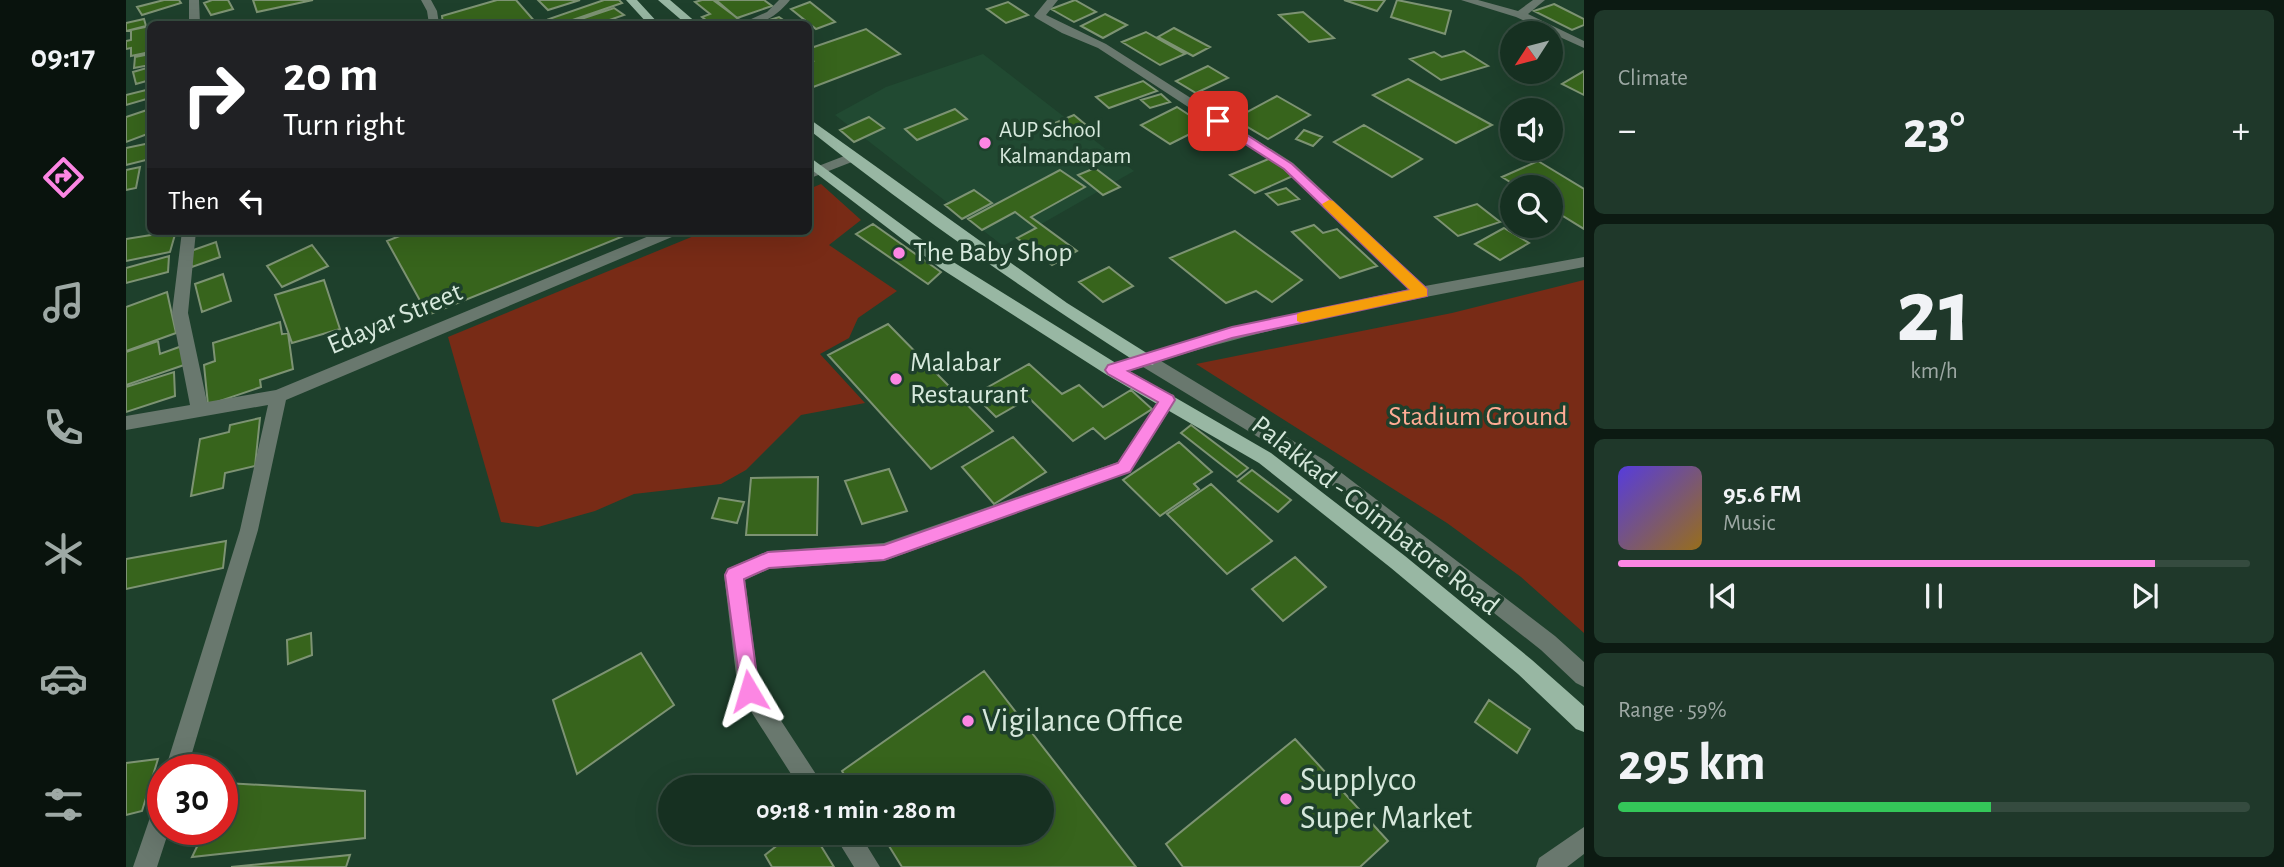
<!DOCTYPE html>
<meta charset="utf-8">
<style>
body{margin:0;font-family:"Alegreya Sans",sans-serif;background:#1f382a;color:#f1f3f6;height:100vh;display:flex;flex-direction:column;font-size:26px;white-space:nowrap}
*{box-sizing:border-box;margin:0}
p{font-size:23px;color:#9ea9a5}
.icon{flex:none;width:38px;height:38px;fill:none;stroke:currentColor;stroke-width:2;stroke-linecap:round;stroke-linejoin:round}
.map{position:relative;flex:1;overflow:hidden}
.drawer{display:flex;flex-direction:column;gap:10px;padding:10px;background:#0c1a12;width:700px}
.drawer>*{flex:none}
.banner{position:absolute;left:21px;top:21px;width:665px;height:214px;border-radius:10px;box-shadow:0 7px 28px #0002,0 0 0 2px #354b3f;background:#202124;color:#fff;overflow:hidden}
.needle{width:46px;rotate:234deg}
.fabs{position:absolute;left:1374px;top:21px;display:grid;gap:14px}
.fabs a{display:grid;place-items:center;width:63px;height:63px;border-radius:50%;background:#163021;box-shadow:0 7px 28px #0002,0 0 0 2px #354b3f;font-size:35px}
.speed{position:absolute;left:21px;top:754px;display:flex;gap:14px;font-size:35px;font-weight:700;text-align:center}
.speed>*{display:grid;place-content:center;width:91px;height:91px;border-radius:50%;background:#163021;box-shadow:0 7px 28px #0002,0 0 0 2px #354b3f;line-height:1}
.speed .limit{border:10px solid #d22;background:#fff;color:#111}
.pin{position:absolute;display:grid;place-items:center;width:60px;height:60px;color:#fff;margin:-30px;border-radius:14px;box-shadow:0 4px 10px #0006}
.me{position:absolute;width:77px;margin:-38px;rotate:353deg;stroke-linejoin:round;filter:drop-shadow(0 0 5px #0008)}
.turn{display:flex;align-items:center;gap:24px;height:147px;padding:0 21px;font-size:32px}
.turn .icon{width:91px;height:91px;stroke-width:2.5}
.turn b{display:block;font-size:49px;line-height:60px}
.then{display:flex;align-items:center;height:66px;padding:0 21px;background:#0003;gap:14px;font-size:26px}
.big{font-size:52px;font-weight:700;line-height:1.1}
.drawer .widget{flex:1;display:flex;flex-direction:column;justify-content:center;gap:10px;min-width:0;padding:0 24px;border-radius:10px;background:#1f382a}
.drawer .dial{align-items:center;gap:0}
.dial b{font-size:91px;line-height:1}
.song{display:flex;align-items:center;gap:21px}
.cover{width:84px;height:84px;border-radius:10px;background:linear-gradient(135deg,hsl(250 70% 55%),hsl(40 70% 35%))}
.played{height:7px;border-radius:4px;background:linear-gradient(90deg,#fc86e3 85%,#354b3f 85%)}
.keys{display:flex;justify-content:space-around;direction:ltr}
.heat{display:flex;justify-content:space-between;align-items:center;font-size:38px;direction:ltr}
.charge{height:10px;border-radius:5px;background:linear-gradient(90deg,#34c759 59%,#354b3f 0)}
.trip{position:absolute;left:532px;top:775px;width:396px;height:70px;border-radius:35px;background:#163021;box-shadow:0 7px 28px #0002,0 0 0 2px #354b3f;font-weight:700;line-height:70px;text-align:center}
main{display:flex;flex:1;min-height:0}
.dock{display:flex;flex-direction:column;width:126px;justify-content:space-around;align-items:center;background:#09130d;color:#9ea9a5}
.dock .icon{width:49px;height:49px}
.dock .active{color:#fc86e3}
.dock b{font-size:32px;color:#f1f3f6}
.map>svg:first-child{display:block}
.built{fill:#214a32}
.green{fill:#782b16}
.building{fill:#37641c;stroke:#7d9373;stroke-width:2}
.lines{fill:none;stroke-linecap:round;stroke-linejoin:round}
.minor{fill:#69786e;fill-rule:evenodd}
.major{fill:#98b7a3;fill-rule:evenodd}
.route{fill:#fc86e3;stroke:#a45794;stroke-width:2}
.slow{fill:#f59e0b}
.poi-dot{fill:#fc86e3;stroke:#1e402c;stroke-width:2.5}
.labels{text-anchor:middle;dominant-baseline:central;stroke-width:7;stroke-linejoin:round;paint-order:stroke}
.far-poi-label{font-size:23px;fill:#d6e8dc;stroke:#1e402c;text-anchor:start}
.poi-label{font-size:28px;fill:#d6e8dc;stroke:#1e402c;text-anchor:start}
.street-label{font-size:28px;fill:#d6e8dc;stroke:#1e402c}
.park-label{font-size:28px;fill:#ffac95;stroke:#1e402c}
.near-poi-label{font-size:33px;fill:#d6e8dc;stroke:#1e402c;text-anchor:start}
</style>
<main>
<nav class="dock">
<b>09:17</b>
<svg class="icon active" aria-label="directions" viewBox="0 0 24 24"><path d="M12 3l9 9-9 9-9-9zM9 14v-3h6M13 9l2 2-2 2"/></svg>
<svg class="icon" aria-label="music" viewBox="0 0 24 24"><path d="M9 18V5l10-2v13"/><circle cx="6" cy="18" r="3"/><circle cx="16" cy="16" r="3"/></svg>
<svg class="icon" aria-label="phone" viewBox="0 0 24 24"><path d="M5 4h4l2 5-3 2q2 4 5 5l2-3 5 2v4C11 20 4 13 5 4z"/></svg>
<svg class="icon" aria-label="climate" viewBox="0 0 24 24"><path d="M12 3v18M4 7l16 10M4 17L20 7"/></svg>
<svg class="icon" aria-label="car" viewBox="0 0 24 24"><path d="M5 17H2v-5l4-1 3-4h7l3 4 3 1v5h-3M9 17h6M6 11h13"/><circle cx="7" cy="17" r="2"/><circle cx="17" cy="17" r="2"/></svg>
<svg class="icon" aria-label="filters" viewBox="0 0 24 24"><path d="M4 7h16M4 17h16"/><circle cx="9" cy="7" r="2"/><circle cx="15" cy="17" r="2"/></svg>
</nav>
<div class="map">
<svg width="1458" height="867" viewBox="0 0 1458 867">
<rect width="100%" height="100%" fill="#1e402c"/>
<path class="built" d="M857 54 1008 171 877 246 709 115 760 87Z"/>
<path class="green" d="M695 184 735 220 703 245 771 291 732 318 723 338 694 354 739 403 675 415 620 470 595 484 508 494 469 511 412 527 375 522 322 337 580 231H682L683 189Z
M1458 280V633L1395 577 1321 523 1070 364 1326 313Z"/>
<path class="building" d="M38 0H53L55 3 16 15 11 7Z
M86 0H102L107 9 85 15 78 3Z
M127 0H187L131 12Z
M371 0H390L411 24H317L316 16Z
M412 0H454L422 10Z
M478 0H493L496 3 435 24H430L423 19Z
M576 0H587L614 20 602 24H585L576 17 584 14 569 2Z
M590 0H638L646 6 611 18Z
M949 0 970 12 948 22 925 9Z
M1218 0H1259L1251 11Z
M1271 0 1325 11 1319 34 1265 17Z
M684 2 709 22 690 29 665 9Z
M882 2 902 15 880 23 861 9Z
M1428 4 1458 19V25L1446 30 1408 11Z
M488 8 498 15 472 24H440Z
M1177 12 1208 38 1183 42 1153 15Z
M979 14 1001 25 977 38 955 26Z
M653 17 663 24H631Z
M18 19 20 26 0 31V23Z
M24 26V52L5 56V48L0 49V41L5 40V30Z
M1048 28 1084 47 1067 56 1032 37Z
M740 29 774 54 682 89V63L687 61 682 57V49Z
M1020 32 1059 54 1034 65 996 42Z
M1338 51 1362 66 1315 80 1284 59 1308 52 1316 57Z
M24 54V65L8 68 9 57Z
M1082 66 1102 78 1070 93 1050 81Z
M24 67V80L10 84 7 72Z
M1458 71V95L1436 84Z
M1282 79 1366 125 1330 143 1247 95Z
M1017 81 1031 91 983 108 970 97Z
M24 89V98L0 105V95Z
M1035 94 1044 102 1024 108 1015 100Z
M1151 96 1184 115 1142 139 1108 119Z
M1051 107 1080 126 1044 144 1015 125Z
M24 109V133L0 142V117Z
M829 109 841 119 791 140 779 129Z
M948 115 966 130 948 137 929 123Z
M743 117 758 128 728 142 714 130Z
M1238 125 1296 159 1266 177 1208 142Z
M1178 130 1196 137 1187 146 1170 139Z
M24 143V159L0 165V148Z
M1145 158 1169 175 1129 193 1104 175Z
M1412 161 1458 189V229L1424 208V187H1392L1376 177Z
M14 167 10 188 0 190V170Z
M969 168 994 187 977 195 952 175Z
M934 170 959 187 905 217 951 251 926 265 891 238 910 228 889 212 856 230 842 219Z
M1160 188 1173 199 1152 205 1140 194Z
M848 190 866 203 836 219 819 205Z
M1351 204 1374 222 1332 236 1309 217Z
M747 224 815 272 802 284 730 234Z
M1188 225 1197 233 1211 229 1251 266 1214 278 1166 232Z
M1378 228 1403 243 1374 260 1349 244Z
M50 231 44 252 0 261V239Z
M286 231H510L302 315 261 241Z
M1109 231 1176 280 1146 302 1130 291 1100 303 1044 258Z
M90 242 94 257 66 267 62 252Z
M186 245 202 266 156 287 141 266Z
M43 256 42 272 0 283V268Z
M983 267 1007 286 977 302 953 282Z
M97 274 105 301 76 312 69 284Z
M198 280 214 329 166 343 149 295Z
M41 292 50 333 0 351V307Z
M154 322 156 334 162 333 167 369 134 380 135 387 82 405 78 365 89 361 87 343Z
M762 324 867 431 805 469 702 355Z
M32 341 34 354 56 346 58 365 0 385V352Z
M903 364 936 394 953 385 977 407 1005 390 1026 409 979 439 967 428 947 441 903 398 870 417 848 395Z
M48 372 49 396 0 412V387Z
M134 418 129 466 99 473 97 488 65 496 74 439 103 432 104 425Z
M1065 425 1122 468 1111 477 1055 433Z
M887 437 920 472 868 504 836 467Z
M1053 442 1086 472 1068 484 1073 489 1034 516 997 480Z
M763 469 781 511 736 524 719 481Z
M1126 470 1165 500 1152 512 1112 481Z
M692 477 691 535H620L625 478Z
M1085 484 1146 541 1101 574 1041 514Z
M593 498 618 502 611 523 586 518Z
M100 541 97 568 0 589V559Z
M1169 557 1200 587 1157 621 1126 589Z
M185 633 186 655 162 664 161 640Z
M515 653 548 705 451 774 427 700Z
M858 671 1010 867H776L755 833H915V788H726L716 771Z
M1363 700 1404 729 1391 753 1349 722Z
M1169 739 1262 841 1234 867H1057L1040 844Z
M32 759 16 811 0 815V763Z
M100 783 239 791V838L66 857 79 830H96V791Z
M667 833H687L708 867H646L639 855Z
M224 855 220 867H105Z"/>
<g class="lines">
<path class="minor" d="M63 0H73L74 24H63Z
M295 0H305L311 11 313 24H303L301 11Z
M653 0H664C651 16 636 26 614 24L641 12Z
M921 0H932L920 15 980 44 1167 163 1299 286 1458 257V267C1316 294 1173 318 1035 361L1200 461 1429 636 1458 662V687L1450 683 1415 650 1188 471 1017 367 987 376 981 375 979 370 981 365 1106 327 1284 289 1157 169 972 48 936 33 910 18 908 16Z
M1335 0H1352L1392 11 1407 0H1419L1402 14 1458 41V48L1390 17Z
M726 153 731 154V160L682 179V170Z
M56 231H70L62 313 81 402 150 390 535 231H555L553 234 160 400 132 530 61 770H39L114 530 142 405 0 430V416L64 405 46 313Z
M1042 393 1048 395 1050 400 1004 472 758 561 643 569 619 580 633 687 699 788H674L612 691 598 575 601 569 642 551 758 543 992 462 1036 395Z
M37 799V830H43L31 867H7L29 803Z
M1458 827V854L1441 867H1410L1413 858Z
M707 833H733L754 867H728Z"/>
<path class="major" d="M500 0H511L533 24H522Z
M532 0H544L572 24H560Z
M682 118 941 303 1027 357 1029 361 1027 365H1015C901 292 788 214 682 129Z
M682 156 824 260 993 365 1145 453 1279 556 1406 660 1458 706V732L1450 729 1392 674 1265 568 1133 463 981 375 814 268 682 167Z"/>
</g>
<path class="route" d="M1088 119H1096L1166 164 1301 289V296L1106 338 1002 371 1047 396 1049 400 1004 472 758 560 643 568 618 579 633 691 630 698 623 701 616 698 599 575 602 569 642 552 758 545 992 463 1032 402 982 374 979 370 982 365 1106 327 1284 290 1158 169 1088 124Z"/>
<path class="slow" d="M1203 200 1207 201 1301 289V296L1176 323 1171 321V314L1176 312 1284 290 1198 207 1196 204Z"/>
<g class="poi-dot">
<circle cx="859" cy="143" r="7"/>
<circle cx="773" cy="253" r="7"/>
<circle cx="770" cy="379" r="7"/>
<circle cx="842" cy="721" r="7"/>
<circle cx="1160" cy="799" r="7"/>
</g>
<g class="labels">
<g class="far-poi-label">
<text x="873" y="130">AUP School<tspan x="873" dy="26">Kalmandapam</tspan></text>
</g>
<g class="poi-label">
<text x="787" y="253">The Baby Shop</text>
<text x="784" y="363">Malabar<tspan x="784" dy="32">Restaurant</tspan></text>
</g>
<g class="street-label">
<text transform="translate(269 319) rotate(-23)">Edayar Street</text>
<text transform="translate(1249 516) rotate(38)">Palakkad - Coimbatore Road</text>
</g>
<g class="park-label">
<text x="1352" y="417">Stadium Ground</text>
</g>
<g class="near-poi-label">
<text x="856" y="721">Vigilance Office</text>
<text x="1174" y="780">Supplyco<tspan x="1174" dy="38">Super Market</tspan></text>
</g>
</g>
</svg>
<div class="fabs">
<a><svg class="needle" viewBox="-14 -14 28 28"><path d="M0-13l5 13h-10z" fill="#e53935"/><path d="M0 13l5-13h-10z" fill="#9ea9a5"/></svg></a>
<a><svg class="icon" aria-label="sound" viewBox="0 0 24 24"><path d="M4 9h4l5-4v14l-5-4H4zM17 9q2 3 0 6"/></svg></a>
<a><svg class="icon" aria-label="search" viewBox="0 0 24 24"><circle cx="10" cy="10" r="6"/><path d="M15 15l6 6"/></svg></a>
</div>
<div class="speed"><div class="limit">30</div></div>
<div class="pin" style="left:1092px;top:121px;background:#d93025"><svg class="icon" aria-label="arrive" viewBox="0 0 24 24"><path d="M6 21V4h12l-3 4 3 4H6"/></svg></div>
<svg class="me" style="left:623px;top:691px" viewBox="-20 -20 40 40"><path d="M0-17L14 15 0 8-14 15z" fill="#fc86e3" stroke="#fff" stroke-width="4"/></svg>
<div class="trip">09:18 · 1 min · 280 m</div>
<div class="banner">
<div class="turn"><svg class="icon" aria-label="right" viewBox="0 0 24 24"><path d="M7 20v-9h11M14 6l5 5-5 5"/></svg><div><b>20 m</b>Turn right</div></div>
<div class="then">Then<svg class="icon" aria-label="left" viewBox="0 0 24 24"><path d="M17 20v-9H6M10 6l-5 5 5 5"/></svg></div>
</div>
</div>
<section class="drawer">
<div class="widget"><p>Climate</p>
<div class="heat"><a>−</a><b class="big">23°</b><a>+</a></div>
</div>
<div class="widget dial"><b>21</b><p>km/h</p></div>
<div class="widget">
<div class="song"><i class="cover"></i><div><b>95.6 FM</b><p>Music</p></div></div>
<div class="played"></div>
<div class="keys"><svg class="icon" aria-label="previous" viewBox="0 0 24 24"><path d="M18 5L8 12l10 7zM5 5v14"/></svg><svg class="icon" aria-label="pause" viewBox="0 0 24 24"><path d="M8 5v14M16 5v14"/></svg><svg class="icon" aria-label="next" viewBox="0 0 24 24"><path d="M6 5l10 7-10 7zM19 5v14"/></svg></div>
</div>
<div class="widget"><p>Range · 59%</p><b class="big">295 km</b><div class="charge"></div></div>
</section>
</main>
